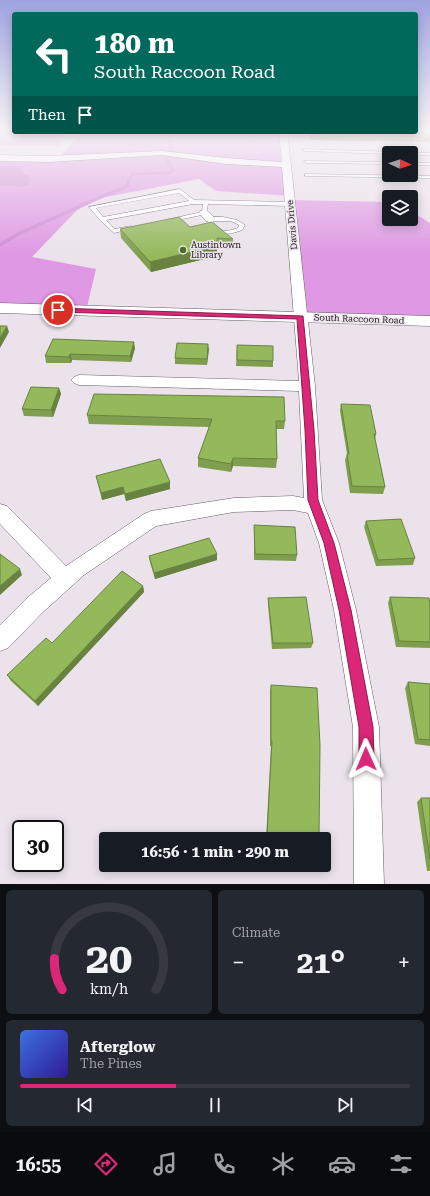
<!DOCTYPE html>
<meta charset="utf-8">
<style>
body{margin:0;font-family:"Roboto Serif",serif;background:#242831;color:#f1f3f6;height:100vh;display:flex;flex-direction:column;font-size:15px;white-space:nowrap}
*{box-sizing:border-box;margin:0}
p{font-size:13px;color:#9ea1a6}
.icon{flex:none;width:22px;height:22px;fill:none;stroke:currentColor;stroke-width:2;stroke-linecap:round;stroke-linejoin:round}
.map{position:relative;height:884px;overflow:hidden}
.drawer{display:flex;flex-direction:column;gap:6px;padding:6px;background:#0d0f14;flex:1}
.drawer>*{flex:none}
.guide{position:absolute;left:12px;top:12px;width:406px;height:122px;border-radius:4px;box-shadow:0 2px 10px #0003;background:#00695c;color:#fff;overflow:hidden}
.needle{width:26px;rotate:93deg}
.fabs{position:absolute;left:382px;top:146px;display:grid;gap:8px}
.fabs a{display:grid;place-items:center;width:36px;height:36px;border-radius:4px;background:#171b24;box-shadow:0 2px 10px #0003;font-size:20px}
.speed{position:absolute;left:12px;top:820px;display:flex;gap:8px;font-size:20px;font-weight:700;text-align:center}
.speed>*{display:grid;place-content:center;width:52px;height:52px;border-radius:50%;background:#171b24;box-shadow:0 2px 10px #0003;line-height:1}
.speed .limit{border:2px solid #111;border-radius:6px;background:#fff;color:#111}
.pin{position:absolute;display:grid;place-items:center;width:34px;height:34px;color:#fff;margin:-17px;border:2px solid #fff;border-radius:50%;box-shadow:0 1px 4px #0007}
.me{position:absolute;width:44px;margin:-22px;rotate:359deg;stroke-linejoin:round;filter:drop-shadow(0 0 3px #0008)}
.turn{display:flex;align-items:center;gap:14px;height:84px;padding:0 16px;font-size:18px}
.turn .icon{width:52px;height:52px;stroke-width:2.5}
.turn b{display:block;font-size:28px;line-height:34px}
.then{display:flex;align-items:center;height:38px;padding:0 16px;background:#0003;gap:8px;font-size:15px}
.big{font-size:30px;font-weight:700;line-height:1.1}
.drawer .tile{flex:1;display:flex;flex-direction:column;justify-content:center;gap:6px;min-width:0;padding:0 14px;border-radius:6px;background:#242831}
.drawer .dial{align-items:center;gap:0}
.dial svg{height:104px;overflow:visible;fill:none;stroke:#363941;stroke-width:7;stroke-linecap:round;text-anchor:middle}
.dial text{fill:#f1f3f6;stroke:none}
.song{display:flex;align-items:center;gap:12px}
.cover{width:48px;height:48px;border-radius:6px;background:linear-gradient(135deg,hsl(220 70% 55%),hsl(250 70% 35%))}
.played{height:4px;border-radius:2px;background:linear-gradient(90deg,#db2777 40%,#363941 40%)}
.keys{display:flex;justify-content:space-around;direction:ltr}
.heat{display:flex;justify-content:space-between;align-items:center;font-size:22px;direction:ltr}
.drawer .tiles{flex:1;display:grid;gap:6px;grid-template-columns:1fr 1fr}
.tile:last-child{grid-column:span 2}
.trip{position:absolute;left:99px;top:832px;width:232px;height:40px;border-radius:4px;background:#171b24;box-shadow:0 2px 10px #0003;font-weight:700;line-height:40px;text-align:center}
.tab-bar{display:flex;height:64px;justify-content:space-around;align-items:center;background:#090b0e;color:#9ea1a6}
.tab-bar .icon{width:28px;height:28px}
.tab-bar .selected{color:#db2777}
.tab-bar b{font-size:18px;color:#f1f3f6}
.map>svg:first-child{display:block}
.green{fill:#eaa9ed}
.forest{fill:#df98e3}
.water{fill:#d08ad4}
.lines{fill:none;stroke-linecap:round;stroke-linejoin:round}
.stream-far1{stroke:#d08ad4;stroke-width:3}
.stream{stroke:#d08ad4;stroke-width:3.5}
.lane-casing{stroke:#655e66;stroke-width:1}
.street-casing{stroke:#655e66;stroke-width:1}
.secondary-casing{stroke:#655e66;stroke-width:1}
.lane{fill:#fff;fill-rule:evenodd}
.street{fill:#fff;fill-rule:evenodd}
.secondary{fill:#fff;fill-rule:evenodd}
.wall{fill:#7f9f4e}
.shaded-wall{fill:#688240}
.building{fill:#94b95b;stroke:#688240}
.route{fill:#db2777;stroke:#8e194d}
.poi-dot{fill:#516d20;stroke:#ebe2eb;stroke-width:1.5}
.labels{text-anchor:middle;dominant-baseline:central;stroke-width:3;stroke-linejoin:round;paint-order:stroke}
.far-street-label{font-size:9px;fill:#1c191c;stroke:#ebe2eb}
.far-poi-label{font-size:9px;fill:#1c191c;stroke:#ebe2eb;text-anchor:start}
</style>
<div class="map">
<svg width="430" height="884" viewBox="0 0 430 884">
<rect width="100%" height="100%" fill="#ebe2eb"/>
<path class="green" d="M0 131 70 132 59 146 0 145Z"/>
<path class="forest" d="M82 132H283L290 196 216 191 199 179 101 198 77 210 32 257 96 269 86 311 0 308V186L22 187 28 186 26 174 21 170 23 167 0 165V158L58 159Z
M290 200 389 202V219H411V211L430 223V321L300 317Z"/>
<path class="water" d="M0 165 24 167 21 170 31 179 28 186 22 187 0 186Z"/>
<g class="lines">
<path class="stream-far1" d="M171 150 169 138 180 132
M100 197 128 186V180L133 174 168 173 174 170 171 168 166 159"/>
<path class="stream" d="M0 245 18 234 103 196"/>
<defs>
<path id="lane" d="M303 149 430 153V155H411V153L389 154 305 151Z
M304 161 389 162V164L306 163Z
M411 163H430V165H411Z
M305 174 430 176V178L307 176H305Z
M180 189 194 200 290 202 293 204 290 206 208 204 206 214 169 222 166 220 202 212 203 204H193L106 220 115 229 131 226 134 228 114 233 100 220 89 207ZM179 193 189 201 103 217 96 208Z
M223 217 237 220 245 225 242 230C227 236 213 236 207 219L210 217ZM213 221H231L239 225 238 228C228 232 217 233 213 221Z"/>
<path id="street" d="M279 132H287L291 165 315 386 322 500 339 543 356 610 379 727 384 884H354L353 727 334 610 319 543 308 513 293 510 234 512 156 526 84 575 42 613 8 648 0 651V625L26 599 51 578 0 524V504L7 506 66 566 144 514 151 511 234 498 293 496 304 498 299 391 79 385 74 383 71 380 74 377 79 375 299 381 282 167 226 164 162 155 49 162 0 161V155L49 156 162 151 226 158 282 162Z
M204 210C209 211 212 215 215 219L214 221H206L199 213 200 211Z"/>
<path id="secondary" d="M0 303 430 316V326L0 313Z"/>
</defs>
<use href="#lane" class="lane-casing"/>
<use href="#street" class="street-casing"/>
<use href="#secondary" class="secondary-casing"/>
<use href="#lane" class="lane"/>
<use href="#street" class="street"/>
<use href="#secondary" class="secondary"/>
</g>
<path class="wall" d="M308 132H416L430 135V137L429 142 310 140Z
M190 227 233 239V249L217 248V256L151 272 121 238 120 229Z
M208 344 207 365 175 364V358Z
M237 345 273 361V367L236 366Z
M135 348 131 362 72 360 71 363H46L45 356Z
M59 388 61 394 53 417 24 416 22 409Z
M341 404 376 434 375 440 385 487 383 494 350 493 345 460 347 454 340 411Z
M87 415 285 421 284 429H276L277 459 276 468 233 466 231 472 198 467V458L209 427 89 424Z
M96 476 170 489 126 501 124 494 102 500Z
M366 521 415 558 413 565 376 566 364 527Z
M254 525 297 555 296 561 254 560Z
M217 554V560L155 579 150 562 149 556Z
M143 586 144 592 38 706 11 681 7 675 52 643Z
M390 597 430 603V648L396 647 388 603Z
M268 598 313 643 311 648 272 649 268 604Z
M408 682 430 684V746L415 744 405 688Z
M271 685 319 839H266L271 746H270V691Z
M421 798H430V871H427L417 802Z"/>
<path class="shaded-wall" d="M217 238V256L151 272 150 262Z
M7 326 9 332 0 348V338Z
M134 342 135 348 131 362 130 356Z
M208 344 209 350 207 365V359Z
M70 354 72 360 71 363 69 357Z
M59 388 61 394 53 417 51 410Z
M233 458V466L231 472V464Z
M170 482V489L126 501 125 494Z
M123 487 124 494 102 500 101 493Z
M217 554V560L155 579 154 573Z
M20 569 22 575 0 595V586Z
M143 586 144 592 38 706 35 701Z"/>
<path class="building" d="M416 131H427L430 135 310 133V132H416Z
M179 217 190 227 212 222 233 239 217 238V246L150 262 120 229Z
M0 326H7L0 338Z
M53 339 134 342 130 356 70 354 69 357 45 356Z
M177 343 208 344 207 359 175 358Z
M237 345 273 346V361L237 360Z
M31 387 59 388 51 410 22 409Z
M94 394 284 397 285 421H276L277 459 233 458 231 464 198 458 212 419 87 415Z
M341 404 370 405 376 434H374L385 487 352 486 347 454H349Z
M160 459 170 482 125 494 123 487 101 493 96 476Z
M401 519 415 558 378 560 366 521Z
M254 525 295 527 297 555 255 554Z
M209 538 217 554 154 573 149 556Z
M0 554 20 569 0 586Z
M122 571 143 586 35 701 7 675 46 638 52 643Z
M306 597 313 643H273L268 598Z
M390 597 429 598 430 603V642L399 641Z
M408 682 430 684V740L418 739Z
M271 685 317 688 320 745 319 839H297L267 835 272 741H271Z
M421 798H430V859Z"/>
<linearGradient id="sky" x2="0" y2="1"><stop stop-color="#9ea3e0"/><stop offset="0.51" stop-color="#f6f2f6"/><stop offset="1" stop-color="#f6f2f6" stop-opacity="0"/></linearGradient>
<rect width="430" height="255" fill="url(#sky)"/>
<path class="route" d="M55 308 303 316 314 430 318 500 334 543 351 610 373 727 374 759 372 764 366 766 361 764 359 759V727L339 610 324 543 308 500 305 430 297 319 58 312 55 311Z"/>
<circle class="poi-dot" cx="183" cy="250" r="4"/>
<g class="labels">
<g class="far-street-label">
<text transform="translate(292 225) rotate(-95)">Davis Drive</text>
<text transform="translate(359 319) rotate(2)">South Raccoon Road</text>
</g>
<g class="far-poi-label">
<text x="191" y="245">Austintown<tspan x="191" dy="10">Library</tspan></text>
</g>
</g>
</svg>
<div class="fabs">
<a><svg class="needle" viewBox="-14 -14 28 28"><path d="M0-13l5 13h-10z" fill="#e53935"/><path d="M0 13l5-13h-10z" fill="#9ea1a6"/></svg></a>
<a><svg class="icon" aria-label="layers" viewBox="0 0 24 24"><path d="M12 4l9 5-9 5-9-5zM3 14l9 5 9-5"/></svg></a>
</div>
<div class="speed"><div class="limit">30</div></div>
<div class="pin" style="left:58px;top:310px;background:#d93025"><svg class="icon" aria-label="arrive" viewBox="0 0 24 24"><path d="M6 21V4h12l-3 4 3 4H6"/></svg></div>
<svg class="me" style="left:366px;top:759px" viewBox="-20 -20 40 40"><path d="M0-17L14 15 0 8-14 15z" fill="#db2777" stroke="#fff" stroke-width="4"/></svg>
<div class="trip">16:56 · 1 min · 290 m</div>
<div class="guide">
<div class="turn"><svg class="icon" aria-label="left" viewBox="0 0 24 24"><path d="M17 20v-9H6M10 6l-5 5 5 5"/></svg><div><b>180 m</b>South Raccoon Road</div></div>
<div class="then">Then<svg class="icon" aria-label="arrive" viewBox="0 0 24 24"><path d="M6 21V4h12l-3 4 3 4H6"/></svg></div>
</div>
</div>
<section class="drawer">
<div class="tiles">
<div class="tile dial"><svg viewBox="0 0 100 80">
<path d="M14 69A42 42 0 1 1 86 69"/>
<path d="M14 69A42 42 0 0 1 8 45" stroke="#db2777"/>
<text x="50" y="56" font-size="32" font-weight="700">20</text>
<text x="50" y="72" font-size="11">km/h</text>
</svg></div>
<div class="tile"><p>Climate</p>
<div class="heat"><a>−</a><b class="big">21°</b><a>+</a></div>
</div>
<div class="tile">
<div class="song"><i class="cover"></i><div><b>Afterglow</b><p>The Pines</p></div></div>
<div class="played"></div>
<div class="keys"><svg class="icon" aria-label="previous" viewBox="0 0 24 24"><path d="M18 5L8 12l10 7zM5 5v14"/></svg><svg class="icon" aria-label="pause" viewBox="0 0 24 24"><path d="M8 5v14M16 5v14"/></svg><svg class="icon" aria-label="next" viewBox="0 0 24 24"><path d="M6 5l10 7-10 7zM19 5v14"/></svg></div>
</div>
</div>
</section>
<nav class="tab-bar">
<b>16:55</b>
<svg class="icon selected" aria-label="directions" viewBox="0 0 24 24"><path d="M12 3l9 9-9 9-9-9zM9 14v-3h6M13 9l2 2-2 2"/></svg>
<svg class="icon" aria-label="music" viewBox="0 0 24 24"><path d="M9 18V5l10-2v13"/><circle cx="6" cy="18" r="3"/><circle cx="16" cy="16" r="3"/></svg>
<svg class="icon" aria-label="phone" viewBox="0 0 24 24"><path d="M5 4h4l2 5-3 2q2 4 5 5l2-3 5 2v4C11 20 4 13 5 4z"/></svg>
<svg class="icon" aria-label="climate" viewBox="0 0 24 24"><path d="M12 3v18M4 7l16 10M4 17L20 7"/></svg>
<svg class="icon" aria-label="car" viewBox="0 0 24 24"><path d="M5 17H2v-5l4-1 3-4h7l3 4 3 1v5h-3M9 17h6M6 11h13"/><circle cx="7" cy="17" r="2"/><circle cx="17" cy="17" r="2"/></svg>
<svg class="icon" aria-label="filters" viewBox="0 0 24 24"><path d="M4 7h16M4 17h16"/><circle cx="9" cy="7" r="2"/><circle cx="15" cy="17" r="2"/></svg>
</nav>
